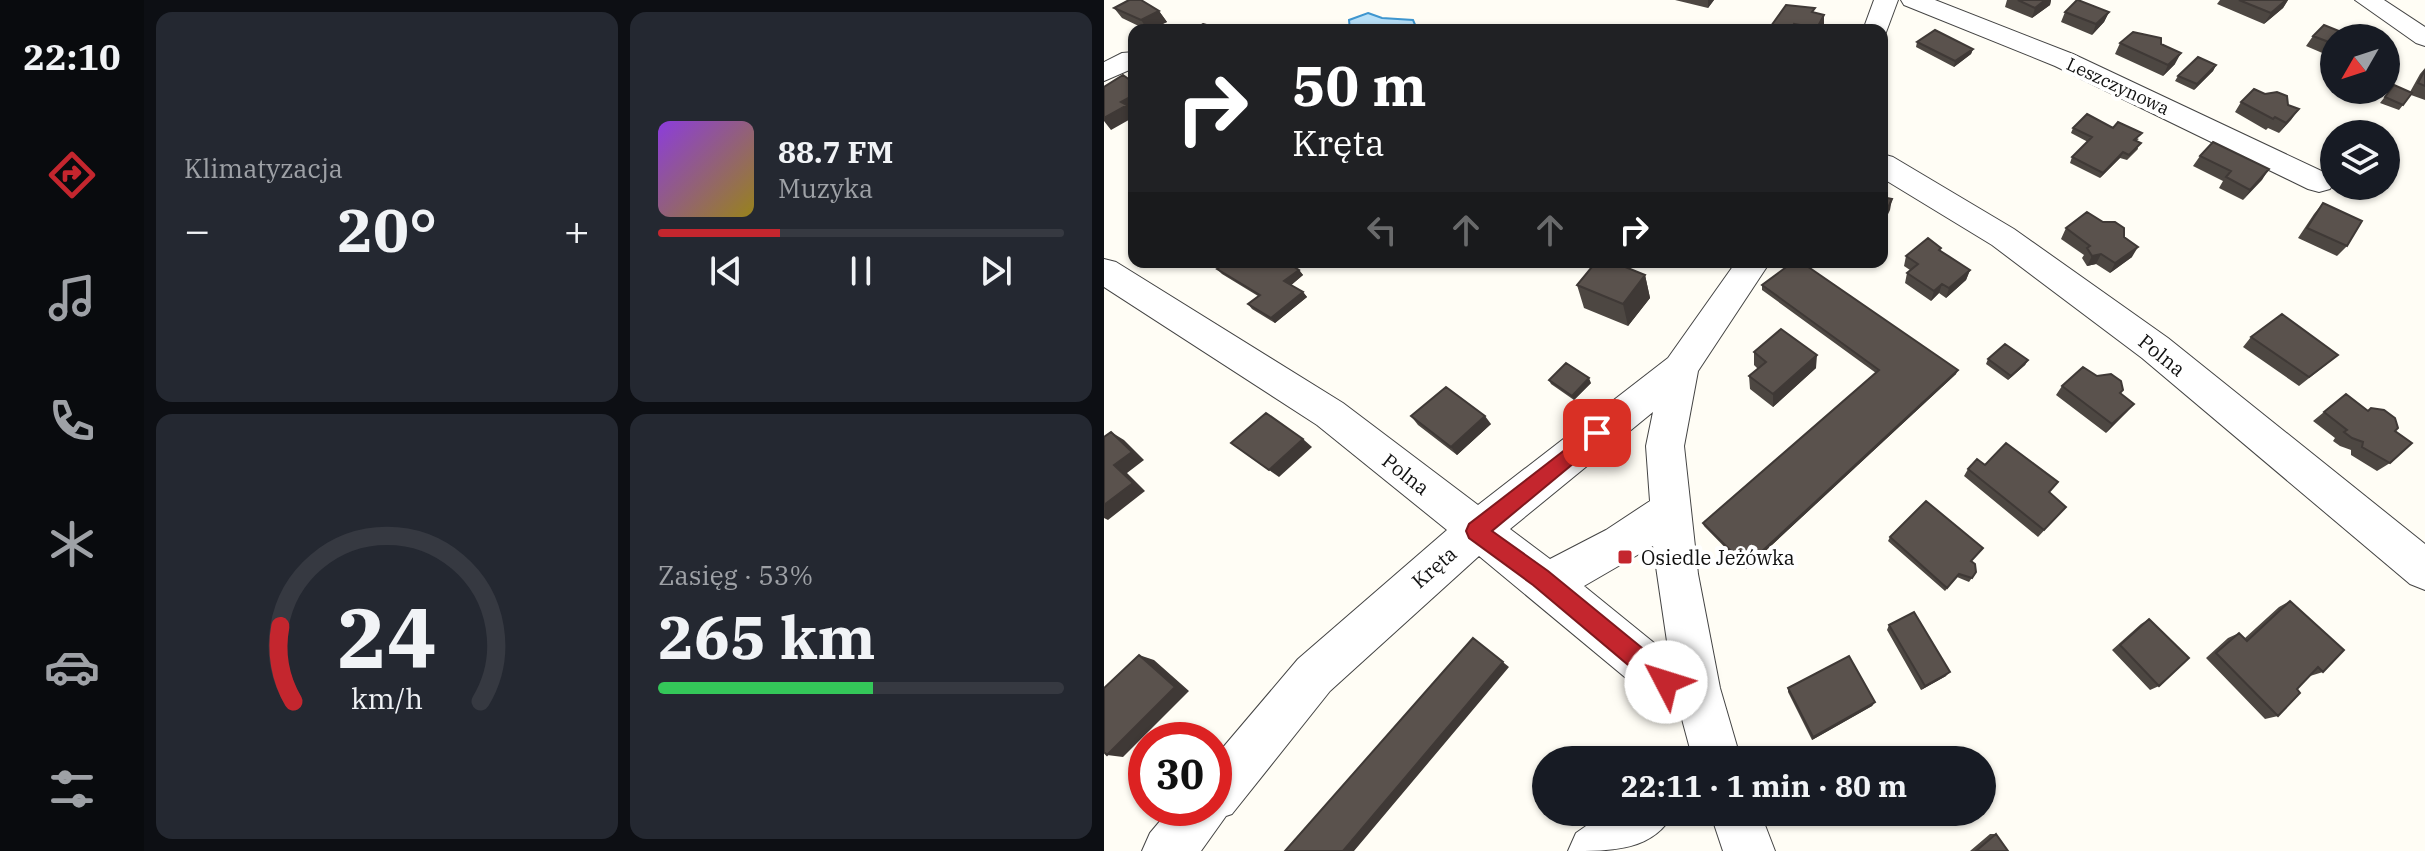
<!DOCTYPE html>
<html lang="pl">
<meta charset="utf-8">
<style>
body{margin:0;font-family:"IBM Plex Serif",serif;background:#242831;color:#f1f3f6;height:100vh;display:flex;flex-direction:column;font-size:30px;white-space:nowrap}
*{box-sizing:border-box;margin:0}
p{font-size:26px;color:#9ea1a6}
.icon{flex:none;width:44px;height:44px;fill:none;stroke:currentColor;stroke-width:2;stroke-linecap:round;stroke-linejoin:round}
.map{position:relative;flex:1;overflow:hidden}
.details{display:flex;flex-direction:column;gap:12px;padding:12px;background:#0d0f14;width:960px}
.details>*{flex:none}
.hud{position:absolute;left:24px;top:24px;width:760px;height:244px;border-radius:16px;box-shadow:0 2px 6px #0004;background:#202124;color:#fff;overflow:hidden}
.needle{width:52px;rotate:231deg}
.controls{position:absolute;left:1216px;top:24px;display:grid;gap:16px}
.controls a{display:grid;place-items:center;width:80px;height:80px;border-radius:50%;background:#171b24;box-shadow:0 2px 6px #0004;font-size:40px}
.speed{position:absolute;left:24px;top:722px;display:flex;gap:16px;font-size:40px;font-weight:700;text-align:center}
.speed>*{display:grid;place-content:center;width:104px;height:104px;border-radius:50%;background:#171b24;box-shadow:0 2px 6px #0004;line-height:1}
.speed .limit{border:12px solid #d22;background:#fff;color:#111}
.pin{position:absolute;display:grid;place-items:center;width:68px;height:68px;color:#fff;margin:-34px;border-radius:16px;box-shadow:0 4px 12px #0006}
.me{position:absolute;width:88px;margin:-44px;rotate:310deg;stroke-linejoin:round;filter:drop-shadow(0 0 6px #0008)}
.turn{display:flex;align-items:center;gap:28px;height:168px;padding:0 32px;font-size:36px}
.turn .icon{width:104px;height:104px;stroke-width:2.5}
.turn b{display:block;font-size:56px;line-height:68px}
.lanes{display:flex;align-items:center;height:76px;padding:0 32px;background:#0003;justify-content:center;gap:40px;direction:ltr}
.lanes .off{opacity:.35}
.big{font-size:60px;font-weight:700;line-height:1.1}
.details .card{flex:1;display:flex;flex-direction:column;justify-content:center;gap:12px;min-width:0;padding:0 28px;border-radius:16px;background:#242831}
.details .dial{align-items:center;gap:0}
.dial svg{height:208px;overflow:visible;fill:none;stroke:#363941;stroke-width:7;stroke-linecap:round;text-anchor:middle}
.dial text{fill:#f1f3f6;stroke:none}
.song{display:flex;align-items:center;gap:24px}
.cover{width:96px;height:96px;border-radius:12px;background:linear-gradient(135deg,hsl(270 70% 55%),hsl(50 70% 35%))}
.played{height:8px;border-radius:4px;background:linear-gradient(90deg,#c4262e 30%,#363941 30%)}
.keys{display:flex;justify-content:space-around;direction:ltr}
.heat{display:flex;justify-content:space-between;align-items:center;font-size:44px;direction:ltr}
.charge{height:12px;border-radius:6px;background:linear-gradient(90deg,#34c759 53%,#363941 0)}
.details .tiles{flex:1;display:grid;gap:12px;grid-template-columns:repeat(2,1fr)}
.trip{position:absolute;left:428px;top:746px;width:464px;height:80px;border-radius:40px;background:#171b24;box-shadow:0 2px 6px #0004;font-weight:700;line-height:80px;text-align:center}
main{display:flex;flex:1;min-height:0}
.dock{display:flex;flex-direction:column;width:144px;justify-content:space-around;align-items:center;background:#090b0e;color:#9ea1a6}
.dock .icon{width:56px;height:56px}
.dock .current{color:#c4262e}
.dock b{font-size:36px;color:#f1f3f6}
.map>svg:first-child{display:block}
.water{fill:#b9e0f7;stroke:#3f96cf;stroke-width:2}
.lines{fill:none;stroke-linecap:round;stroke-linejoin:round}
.minor-casing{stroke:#444;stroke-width:2}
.minor{fill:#fff;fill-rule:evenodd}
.wall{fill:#4d4742}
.shaded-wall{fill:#3f3936}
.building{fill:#5a524d;stroke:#3f3936;stroke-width:2}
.route{fill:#c4262e;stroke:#7f191e;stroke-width:2}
.poi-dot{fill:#c4262e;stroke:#fff;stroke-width:3}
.labels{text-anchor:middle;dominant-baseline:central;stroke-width:8;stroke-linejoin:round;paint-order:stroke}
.far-street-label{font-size:18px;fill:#111;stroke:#fff}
.street-label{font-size:20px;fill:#111;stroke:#fff}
.poi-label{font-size:20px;fill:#111;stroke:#fff;text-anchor:start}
</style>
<main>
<nav class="dock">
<b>22:10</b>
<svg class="icon current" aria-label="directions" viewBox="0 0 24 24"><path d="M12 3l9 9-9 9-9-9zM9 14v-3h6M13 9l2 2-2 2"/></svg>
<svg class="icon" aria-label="music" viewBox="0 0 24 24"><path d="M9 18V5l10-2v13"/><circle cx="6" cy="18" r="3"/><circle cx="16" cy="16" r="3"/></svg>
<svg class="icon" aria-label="phone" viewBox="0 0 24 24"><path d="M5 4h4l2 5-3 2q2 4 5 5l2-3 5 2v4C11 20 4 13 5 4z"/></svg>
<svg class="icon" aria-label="climate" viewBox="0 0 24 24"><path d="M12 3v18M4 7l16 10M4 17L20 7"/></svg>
<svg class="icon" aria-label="car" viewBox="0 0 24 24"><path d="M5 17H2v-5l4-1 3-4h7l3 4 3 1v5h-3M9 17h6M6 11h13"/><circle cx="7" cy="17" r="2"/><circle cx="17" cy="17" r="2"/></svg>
<svg class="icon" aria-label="filters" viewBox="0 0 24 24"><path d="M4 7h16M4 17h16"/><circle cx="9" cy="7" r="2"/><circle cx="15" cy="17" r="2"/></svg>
</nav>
<section class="details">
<div class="tiles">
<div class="card"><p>Klimatyzacja</p>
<div class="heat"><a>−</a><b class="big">20°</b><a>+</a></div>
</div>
<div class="card">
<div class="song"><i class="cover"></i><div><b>88.7 FM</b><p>Muzyka</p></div></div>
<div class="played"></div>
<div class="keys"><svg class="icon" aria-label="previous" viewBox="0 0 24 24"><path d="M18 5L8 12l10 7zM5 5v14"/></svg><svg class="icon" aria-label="pause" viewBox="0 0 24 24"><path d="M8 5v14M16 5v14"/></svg><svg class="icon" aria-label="next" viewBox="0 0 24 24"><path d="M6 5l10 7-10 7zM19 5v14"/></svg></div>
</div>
<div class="card dial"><svg viewBox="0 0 100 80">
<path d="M14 69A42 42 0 1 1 86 69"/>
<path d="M14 69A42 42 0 0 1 9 40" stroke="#c4262e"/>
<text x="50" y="56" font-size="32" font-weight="700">24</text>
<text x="50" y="72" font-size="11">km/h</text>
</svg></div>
<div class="card"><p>Zasięg · 53%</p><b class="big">265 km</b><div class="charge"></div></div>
</div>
</section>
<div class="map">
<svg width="1321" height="851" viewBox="0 0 1321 851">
<rect width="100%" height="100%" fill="#fffdf5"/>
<path class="water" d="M264 13 278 18 309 20 313 29 246 30 245 20Z"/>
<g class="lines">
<defs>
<path id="minor" d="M770 0H794L781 35 778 36V30H759Z
M797 0H831L969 54 1226 175 1230 182 1226 189 1215 192 1204 189 951 66 800 5Z
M1251 0H1280L1321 27V46L1312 43Z
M30 52V68L0 81V62L18 53Z
M778 154 789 157 910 229 1064 338 1321 544V590L1306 584 1038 358 888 245 778 178Z
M0 259 12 262 239 403 374 505 564 358 632 262H666L594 371 580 446 594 574 616 688 637 760H589L575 708 546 698 375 556 226 691 128 814 122 816 97 851H38L46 833 67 808H110V758L194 659 343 530 213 425 0 287ZM549 412 542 446 546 501 502 530 446 559 406 529ZM549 546 565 655 480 586Z
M502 812H570C550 851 509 851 464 851L472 833Z
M606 812H656L671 851H619Z"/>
</defs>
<use href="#minor" class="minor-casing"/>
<use href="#minor" class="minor"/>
</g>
<path class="wall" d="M571 0H610L604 8Z
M903 0H947L946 5 928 18 901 7Z
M1116 0H1184L1179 8 1160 24 1113 4Z
M10 8 55 11 63 22 46 30H43L18 18Z
M961 12H1005L1000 22 988 35 957 22Z
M711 13 720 26 717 30H667V26Z
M1209 36 1230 38V58L1202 46Z
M813 42 869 49 867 54 850 67 812 47Z
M1016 43 1057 44 1071 64 1059 76 1011 54Z
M1112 65 1109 71 1090 90 1071 81 1074 76Z
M1321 68V100L1307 95 1295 110 1276 103 1290 85 1306 92 1316 74Z
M1137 102 1184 105 1195 109 1175 133 1164 128 1162 130 1131 112Z
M969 128H1009L1035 139 1032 141 1034 149 1023 160 1016 158 996 178 966 163 968 157 984 142 967 133Z
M1096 156 1165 169 1139 200 1115 188 1119 181 1089 166Z
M1219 203 1243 246 1233 256 1194 238 1210 214Z
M962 228 1020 237 1028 257 1006 273 992 264 983 266 978 258 980 255 957 239Z
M836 251 866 270 862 280 842 298 835 293 827 301 801 283 803 273 806 270 800 266 802 256Z
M123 262H185L186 264 195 270 199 275 187 285 199 292 203 297 171 323 148 309 144 304 154 296 118 274 113 269Z
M541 275 546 298 524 326 480 308 473 285Z
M658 285 852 374 642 569 600 526 599 523 772 373 658 290Z
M1147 337 1223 364 1195 386 1139 347Z
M650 352 712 368 669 407 646 389 645 376 654 369 650 365Z
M884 359 924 360 921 365 904 380 882 364Z
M993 376 1019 390 1016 393 1030 404 1002 433 952 395 958 386Z
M445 380 487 383 470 400 447 384Z
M1242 394 1291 431 1286 463 1273 471 1247 455V450L1236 446 1229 441 1231 438 1209 421Z
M307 416 387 424 353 455 314 425Z
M881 465 946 493 962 507 934 537 860 476 864 469Z
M786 537 868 561 872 572 865 582 853 577 841 591 784 541Z
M1186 601 1219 672 1206 676 1193 689 1174 716 1161 719 1102 658 1124 638 1135 633 1141 638 1175 607Z
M1045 619 1055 686 1046 690 1008 650 1037 624Z
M785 625 842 676 817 690 783 630Z
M684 688 771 702 768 706 708 740 684 692Z
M886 834H892L904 851H866Z"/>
<path class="shaded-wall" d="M604 0H610L604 8Z
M941 0H947L946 5 928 18 931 8Z
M1182 0H1184L1179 8 1160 24 1167 13Z
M55 11 63 22 44 30 37 20Z
M1005 12 1000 22 988 35 992 24Z
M720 15V26L717 30H713Z
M869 49 867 54 850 67 851 61Z
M1077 53 1071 64 1059 76 1064 65Z
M1112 65 1109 71 1090 90 1093 84Z
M30 95V111L28 112 30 117 7 130 0 121V118L17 102Z
M1195 109 1187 120 1175 133 1182 123Z
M1019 152 1016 158 996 178 999 173Z
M1165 169 1158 180 1139 200 1146 190Z
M788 199 786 210 778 227V221Z
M1034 247 1028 257 1006 273 1011 263Z
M997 254 992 264 983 266 988 256Z
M195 270 199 275 185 287 180 281Z
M866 270 862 280 842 298 845 288Z
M541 275 546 298 524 326 519 304Z
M838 284 835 293 827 301 830 291Z
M199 292 203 297 171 323 167 318Z
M713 355 712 368 669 407V394Z
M924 360 921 365 904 380 907 376Z
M854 370 852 374 642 569V566Z
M485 378 487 383 470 400 468 396Z
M1030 404 1023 412 1002 433 1008 424Z
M381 416 387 424 353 455 347 447Z
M7 432 20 440 40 460 23 473 41 491 4 520 0 518V505L10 465Z
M199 439 208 447 175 477 165 470Z
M369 638 405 667 250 851H239Z
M35 655 50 660 85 691 19 757 3 755Z
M846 672 842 676 817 690 821 686Z
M771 702 768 706 708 740 709 737Z"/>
<path class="building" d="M25 0H37L55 11 37 20 10 8Z
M914 0H941L931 8Z
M973 0H974L1005 12 992 24 961 12Z
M1135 0H1182L1167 13Z
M682 5 711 8 708 12 720 15 713 28 690 24 688 30 667 26Z
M99 24 113 28V30H89Z
M386 25 407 30H380Z
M1220 25 1252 38H1230V44L1209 36Z
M831 30 869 49 851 61 813 42Z
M1029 32 1057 38V44L1077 53 1064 65 1016 43Z
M1094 57 1112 65 1093 84 1074 76Z
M1321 70V86L1314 83Z
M19 75 30 83V95L17 102 23 105 0 118V87Z
M1290 85 1308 93 1299 105 1281 97Z
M1150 89 1161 94 1173 92 1183 96 1184 105 1195 109 1182 123 1171 117 1169 119 1137 102Z
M983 114 1009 128 1014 122 1038 133 1030 140 1037 143 1025 155 1019 152 999 173 968 157 988 137 969 128Z
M1109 142 1165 169 1146 190 1122 177 1127 171 1096 156Z
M778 197 788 199 778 221Z
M1219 203 1258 221 1243 246 1203 228Z
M983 212 999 222H1011L1020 228V237L1034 247 1011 263 997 254 988 256 983 248 986 246 962 228Z
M824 238 837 248 835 250 866 270 845 288 838 284 830 291 803 273 814 264 802 256Z
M123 262H182L195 270 180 281 199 292 167 318 144 304 156 295 113 269Z
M492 262H509L541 275 519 304 473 285Z
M689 262H697L854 370 642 566 599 523 775 370 658 285Z
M1178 314 1234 355 1205 377 1147 337Z
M677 329 713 355 669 394 645 376 662 362 650 352Z
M901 344 924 360 907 376 884 359Z
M462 363 485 378 468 396 445 380Z
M979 367 993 376 1007 374 1017 381 1019 390 1016 393 1030 404 1008 424 958 386Z
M342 387 381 416 347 447 307 416Z
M1242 394 1264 411 1267 408 1280 410 1291 418 1294 428 1291 431 1308 443 1286 463 1258 447 1259 442 1248 438 1240 432 1243 430 1220 412Z
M162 413 199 439 165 470 127 443Z
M7 432 28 452 10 465 29 483 0 505V437Z
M902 443 954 482 945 492 962 507 940 530 864 469 873 459 881 465Z
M822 501 879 548 867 561 871 564 872 572 868 578 855 574 843 588 786 537Z
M1186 601 1240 650 1219 672 1214 667 1193 689 1196 693 1174 716 1112 653 1135 633 1143 641Z
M810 612 846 672 821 686 785 625Z
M1045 619 1085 658 1055 686 1016 645Z
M369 638 399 662 239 851H181Z
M35 655 71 687 3 755 0 752V688Z
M745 656 771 702 709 737 684 688Z
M892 834 904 851H872Z"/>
<path class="route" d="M493 425 500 427 503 433 500 438 388 531 444 571 570 674 573 682 570 690 562 693 554 690 429 585 365 538 362 531 365 524Z"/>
<rect class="poi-dot" x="513" y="549" width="16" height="16" rx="4"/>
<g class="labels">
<g class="far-street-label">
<text transform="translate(1014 86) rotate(25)">Leszczynowa</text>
</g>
<g class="street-label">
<text transform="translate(1058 355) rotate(39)">Polna</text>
<text transform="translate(302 474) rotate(38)">Polna</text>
<text transform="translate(330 567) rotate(-41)">Kręta</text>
</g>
<g class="poi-label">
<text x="537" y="557">Osiedle Jeżówka</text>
</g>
</g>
</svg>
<div class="controls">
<a><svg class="needle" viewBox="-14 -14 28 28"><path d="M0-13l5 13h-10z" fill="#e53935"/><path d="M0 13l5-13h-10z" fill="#9ea1a6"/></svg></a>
<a><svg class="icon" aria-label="layers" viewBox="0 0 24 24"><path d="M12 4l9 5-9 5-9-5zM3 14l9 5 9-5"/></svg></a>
</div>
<div class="speed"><div class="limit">30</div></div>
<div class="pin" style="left:493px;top:433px;background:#d93025"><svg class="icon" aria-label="arrive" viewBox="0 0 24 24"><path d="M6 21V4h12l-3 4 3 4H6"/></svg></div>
<svg class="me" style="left:562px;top:682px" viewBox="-20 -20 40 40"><circle r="19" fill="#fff"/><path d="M0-13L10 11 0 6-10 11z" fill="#c4262e"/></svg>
<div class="trip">22:11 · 1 min · 80 m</div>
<div class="hud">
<div class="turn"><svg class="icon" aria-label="right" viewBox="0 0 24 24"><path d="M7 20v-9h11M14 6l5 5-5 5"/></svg><div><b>50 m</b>Kręta</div></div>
<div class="lanes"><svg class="icon off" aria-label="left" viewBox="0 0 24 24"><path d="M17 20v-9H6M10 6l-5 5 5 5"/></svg><svg class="icon off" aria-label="ahead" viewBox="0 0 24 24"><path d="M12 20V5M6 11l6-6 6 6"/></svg><svg class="icon off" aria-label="ahead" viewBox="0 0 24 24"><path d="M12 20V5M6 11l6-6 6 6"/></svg><svg class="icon" aria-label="right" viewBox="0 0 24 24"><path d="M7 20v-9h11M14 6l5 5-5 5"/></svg></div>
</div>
</div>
</main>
